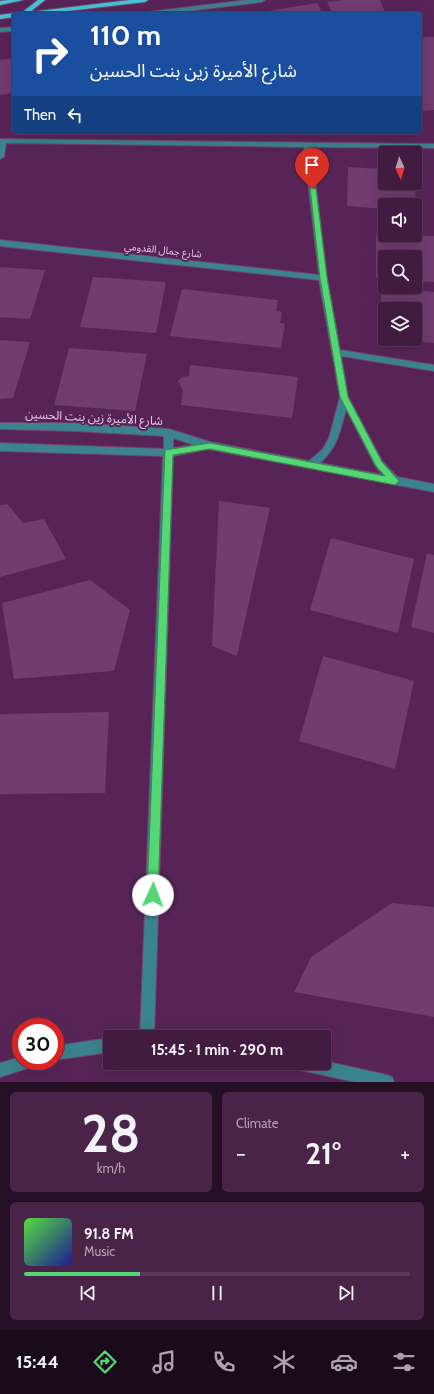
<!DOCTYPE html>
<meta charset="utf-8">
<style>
body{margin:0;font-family:Cabin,"Noto Sans Arabic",sans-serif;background:#492448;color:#f1f3f6;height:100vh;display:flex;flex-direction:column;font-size:15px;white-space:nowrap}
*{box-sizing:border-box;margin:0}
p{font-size:13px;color:#aea1b1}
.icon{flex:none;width:22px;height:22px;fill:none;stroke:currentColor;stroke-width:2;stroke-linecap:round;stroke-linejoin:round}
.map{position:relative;height:1082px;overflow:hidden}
.sheet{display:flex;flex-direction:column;gap:10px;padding:10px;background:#240f24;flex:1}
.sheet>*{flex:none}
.banner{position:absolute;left:12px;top:12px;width:410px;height:122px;border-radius:4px;box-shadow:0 4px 16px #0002,0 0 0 1px #5a395a;background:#1a4fa0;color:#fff;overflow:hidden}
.needle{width:26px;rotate:176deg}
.tools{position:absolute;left:378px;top:146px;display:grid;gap:8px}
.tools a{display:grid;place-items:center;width:44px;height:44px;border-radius:4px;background:#421b41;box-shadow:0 4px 16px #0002,0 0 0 1px #5a395a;font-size:20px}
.speed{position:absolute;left:12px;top:1018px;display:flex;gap:8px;font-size:20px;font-weight:700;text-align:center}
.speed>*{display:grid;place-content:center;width:52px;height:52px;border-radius:50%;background:#421b41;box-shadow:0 4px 16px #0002,0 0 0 1px #5a395a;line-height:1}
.speed .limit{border:6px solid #d22;background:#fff;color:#111}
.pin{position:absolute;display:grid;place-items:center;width:34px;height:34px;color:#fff;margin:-41px -17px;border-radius:50% 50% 50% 0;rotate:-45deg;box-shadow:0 0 4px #0007}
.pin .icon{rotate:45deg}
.me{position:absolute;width:44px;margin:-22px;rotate:2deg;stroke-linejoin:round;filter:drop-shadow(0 0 3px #0008)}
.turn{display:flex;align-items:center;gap:14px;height:84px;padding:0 12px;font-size:18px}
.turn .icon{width:52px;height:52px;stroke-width:2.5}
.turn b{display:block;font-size:28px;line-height:34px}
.then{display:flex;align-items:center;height:38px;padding:0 12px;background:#0003;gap:8px;font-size:15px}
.big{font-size:30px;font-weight:700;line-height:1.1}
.sheet .tile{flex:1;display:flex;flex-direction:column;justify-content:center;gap:6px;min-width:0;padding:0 14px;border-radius:6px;background:#492448}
.sheet .dial{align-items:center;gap:0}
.dial b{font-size:52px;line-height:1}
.song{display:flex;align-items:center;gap:12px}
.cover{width:48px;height:48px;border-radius:6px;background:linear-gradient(135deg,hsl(110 70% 55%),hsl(240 70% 35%))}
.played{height:4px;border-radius:2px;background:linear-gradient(90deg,#53d673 30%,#5a395a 30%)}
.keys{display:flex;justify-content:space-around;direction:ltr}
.heat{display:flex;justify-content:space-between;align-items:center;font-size:22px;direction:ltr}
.sheet .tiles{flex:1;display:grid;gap:10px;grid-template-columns:1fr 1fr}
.tile:last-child{grid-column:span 2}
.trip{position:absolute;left:103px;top:1030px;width:228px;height:40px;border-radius:4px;background:#421b41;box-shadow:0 4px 16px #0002,0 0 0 1px #5a395a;font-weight:700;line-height:40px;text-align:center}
.tabs{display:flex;height:64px;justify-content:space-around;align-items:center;background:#1a0b1a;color:#aea1b1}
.tabs .icon{width:28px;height:28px}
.tabs .current{color:#53d673}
.tabs b{font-size:18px;color:#f1f3f6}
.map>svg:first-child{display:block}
.building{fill:#713c6f}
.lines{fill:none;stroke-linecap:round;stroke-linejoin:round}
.minor-casing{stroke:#724271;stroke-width:2}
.major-casing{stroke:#724271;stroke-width:2}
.minor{fill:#3b838e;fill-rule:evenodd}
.major{fill:#46c3d5;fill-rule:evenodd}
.route{fill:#53d673;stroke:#368b4b}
.labels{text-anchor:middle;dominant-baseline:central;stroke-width:4;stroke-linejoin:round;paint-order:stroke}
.far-street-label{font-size:10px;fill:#e7c8e5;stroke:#582457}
.street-label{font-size:12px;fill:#e7c8e5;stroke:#582457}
</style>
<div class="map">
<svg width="434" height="1082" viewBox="0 0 434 1082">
<rect width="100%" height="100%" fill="#582457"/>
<path class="building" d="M342 0H380L386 14H333L327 2Z
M317 3 323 14H263L262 12Z
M420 37H434V110L420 111Z
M14 58V93L0 95V60Z
M348 167 385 169V183H415L416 205H385V209L347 206Z
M376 233H385V235L434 236V282L415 281V257H385V279L376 278Z
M0 267 45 270 30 319 0 317Z
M93 277 166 282 156 333 80 327Z
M381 288 434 292V343L399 340 415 339V309H385V339H381Z
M182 289 278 300 276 311 282 312 280 323 285 324 281 348 170 336Z
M0 340 30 342 13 398 0 399Z
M69 348 147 354 135 411 54 405Z
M190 365 298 377 292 418 181 405 183 391 178 381 182 377 189 376Z
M219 501 270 508 237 656 212 646Z
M7 504 23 523 44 519 66 559 0 577V505Z
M331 538 414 559 398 633 310 610Z
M427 553 434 555V633L411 627Z
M90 580 130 610 114 671 14 679 2 603Z
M323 656 414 681 395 769 299 741Z
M109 712 105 793 0 794V714Z
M392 903 434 907V1017L294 992 311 957Z"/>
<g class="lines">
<defs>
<path id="minor" d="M247 0H265L262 2 163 14H145L148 12Z
M14 27V31L0 32V28Z
M0 139 434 144V148L311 147 327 278 340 350 434 365V371L341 356 348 397 382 461 397 477 434 484V492L208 449 173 456 154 1037H140L163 456 0 451V443L164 449V436L74 431 0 429V423H74L169 429 210 442 309 461 323 449 329 438 340 397 319 280 0 246V240L319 275 304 147 6 143 4 157 0 159ZM346 409 376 467 383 475 320 463C338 447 340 431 346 409ZM173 438 194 445 173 448Z
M110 1038V1052L55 1060V1046Z
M21 1057V1061H36L34 1066 0 1077V1063Z
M324 1061 387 1075 392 1077 394 1082H355L300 1070 295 1068 293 1063H324Z"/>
<path id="major" d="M8 0H23L0 5V1Z
M38 0H45L30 12 130 0H148L145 2 42 14H20Z
M14 13 16 14H14V17L0 19V15Z"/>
</defs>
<use href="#minor" class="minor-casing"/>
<use href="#major" class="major-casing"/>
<use href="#minor" class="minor"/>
<use href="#major" class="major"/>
</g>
<path class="route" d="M310 187 316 189 327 278 348 397 382 462 399 481 395 485 210 449 173 455 158 895 157 899 153 901 149 899 147 895 165 450 210 443 385 476 376 466 340 397 320 278Z"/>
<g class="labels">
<g class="far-street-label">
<text transform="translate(163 250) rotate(6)">شارع جمال القدومي</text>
</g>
<g class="street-label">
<text transform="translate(94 417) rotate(3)">شارع الأميرة زين بنت الحسين</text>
</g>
</g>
</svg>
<div class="tools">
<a><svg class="needle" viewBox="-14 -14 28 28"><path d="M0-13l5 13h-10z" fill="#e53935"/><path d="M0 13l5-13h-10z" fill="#aea1b1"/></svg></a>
<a><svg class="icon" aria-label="sound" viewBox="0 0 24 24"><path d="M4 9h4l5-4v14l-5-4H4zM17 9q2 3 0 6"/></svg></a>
<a><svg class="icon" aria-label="search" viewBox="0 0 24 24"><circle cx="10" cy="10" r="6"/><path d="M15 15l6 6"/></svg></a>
<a><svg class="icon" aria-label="layers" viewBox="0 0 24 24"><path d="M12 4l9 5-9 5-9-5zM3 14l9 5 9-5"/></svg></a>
</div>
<div class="speed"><div class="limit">30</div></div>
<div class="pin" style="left:312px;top:189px;background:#d93025"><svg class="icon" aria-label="arrive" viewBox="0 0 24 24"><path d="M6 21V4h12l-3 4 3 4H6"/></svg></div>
<svg class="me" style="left:153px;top:895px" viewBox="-20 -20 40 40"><circle r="19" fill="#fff"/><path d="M0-13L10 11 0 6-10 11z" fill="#53d673"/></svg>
<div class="trip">15:45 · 1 min · 290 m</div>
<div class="banner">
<div class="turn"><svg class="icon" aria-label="right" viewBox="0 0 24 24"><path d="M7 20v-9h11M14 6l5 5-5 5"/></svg><div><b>110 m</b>شارع الأميرة زين بنت الحسين</div></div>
<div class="then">Then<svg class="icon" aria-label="left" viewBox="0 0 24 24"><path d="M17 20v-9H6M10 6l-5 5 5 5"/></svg></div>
</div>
</div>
<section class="sheet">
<div class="tiles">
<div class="tile dial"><b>28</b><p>km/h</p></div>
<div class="tile"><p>Climate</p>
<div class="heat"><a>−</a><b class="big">21°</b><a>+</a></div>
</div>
<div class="tile">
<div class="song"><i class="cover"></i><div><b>91.8 FM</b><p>Music</p></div></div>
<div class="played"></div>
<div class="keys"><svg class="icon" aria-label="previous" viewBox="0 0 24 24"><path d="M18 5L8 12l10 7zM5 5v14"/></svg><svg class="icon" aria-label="pause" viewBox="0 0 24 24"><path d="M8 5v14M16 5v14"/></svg><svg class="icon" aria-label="next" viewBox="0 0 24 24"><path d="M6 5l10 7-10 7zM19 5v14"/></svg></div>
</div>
</div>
</section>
<nav class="tabs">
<b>15:44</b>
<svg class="icon current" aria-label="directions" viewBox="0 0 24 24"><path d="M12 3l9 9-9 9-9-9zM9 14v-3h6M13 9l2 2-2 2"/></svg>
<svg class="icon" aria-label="music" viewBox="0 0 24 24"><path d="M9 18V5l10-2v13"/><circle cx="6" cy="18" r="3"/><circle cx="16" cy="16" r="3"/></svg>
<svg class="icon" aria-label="phone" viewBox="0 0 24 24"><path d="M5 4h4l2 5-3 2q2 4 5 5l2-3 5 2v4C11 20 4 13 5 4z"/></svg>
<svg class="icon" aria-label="climate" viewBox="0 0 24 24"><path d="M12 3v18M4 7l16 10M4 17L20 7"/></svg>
<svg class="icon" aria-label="car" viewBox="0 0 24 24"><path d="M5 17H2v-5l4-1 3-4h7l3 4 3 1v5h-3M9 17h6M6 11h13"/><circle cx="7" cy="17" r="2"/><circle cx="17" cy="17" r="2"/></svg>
<svg class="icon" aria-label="filters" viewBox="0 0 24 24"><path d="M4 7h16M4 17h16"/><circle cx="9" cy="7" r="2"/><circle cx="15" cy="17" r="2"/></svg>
</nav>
